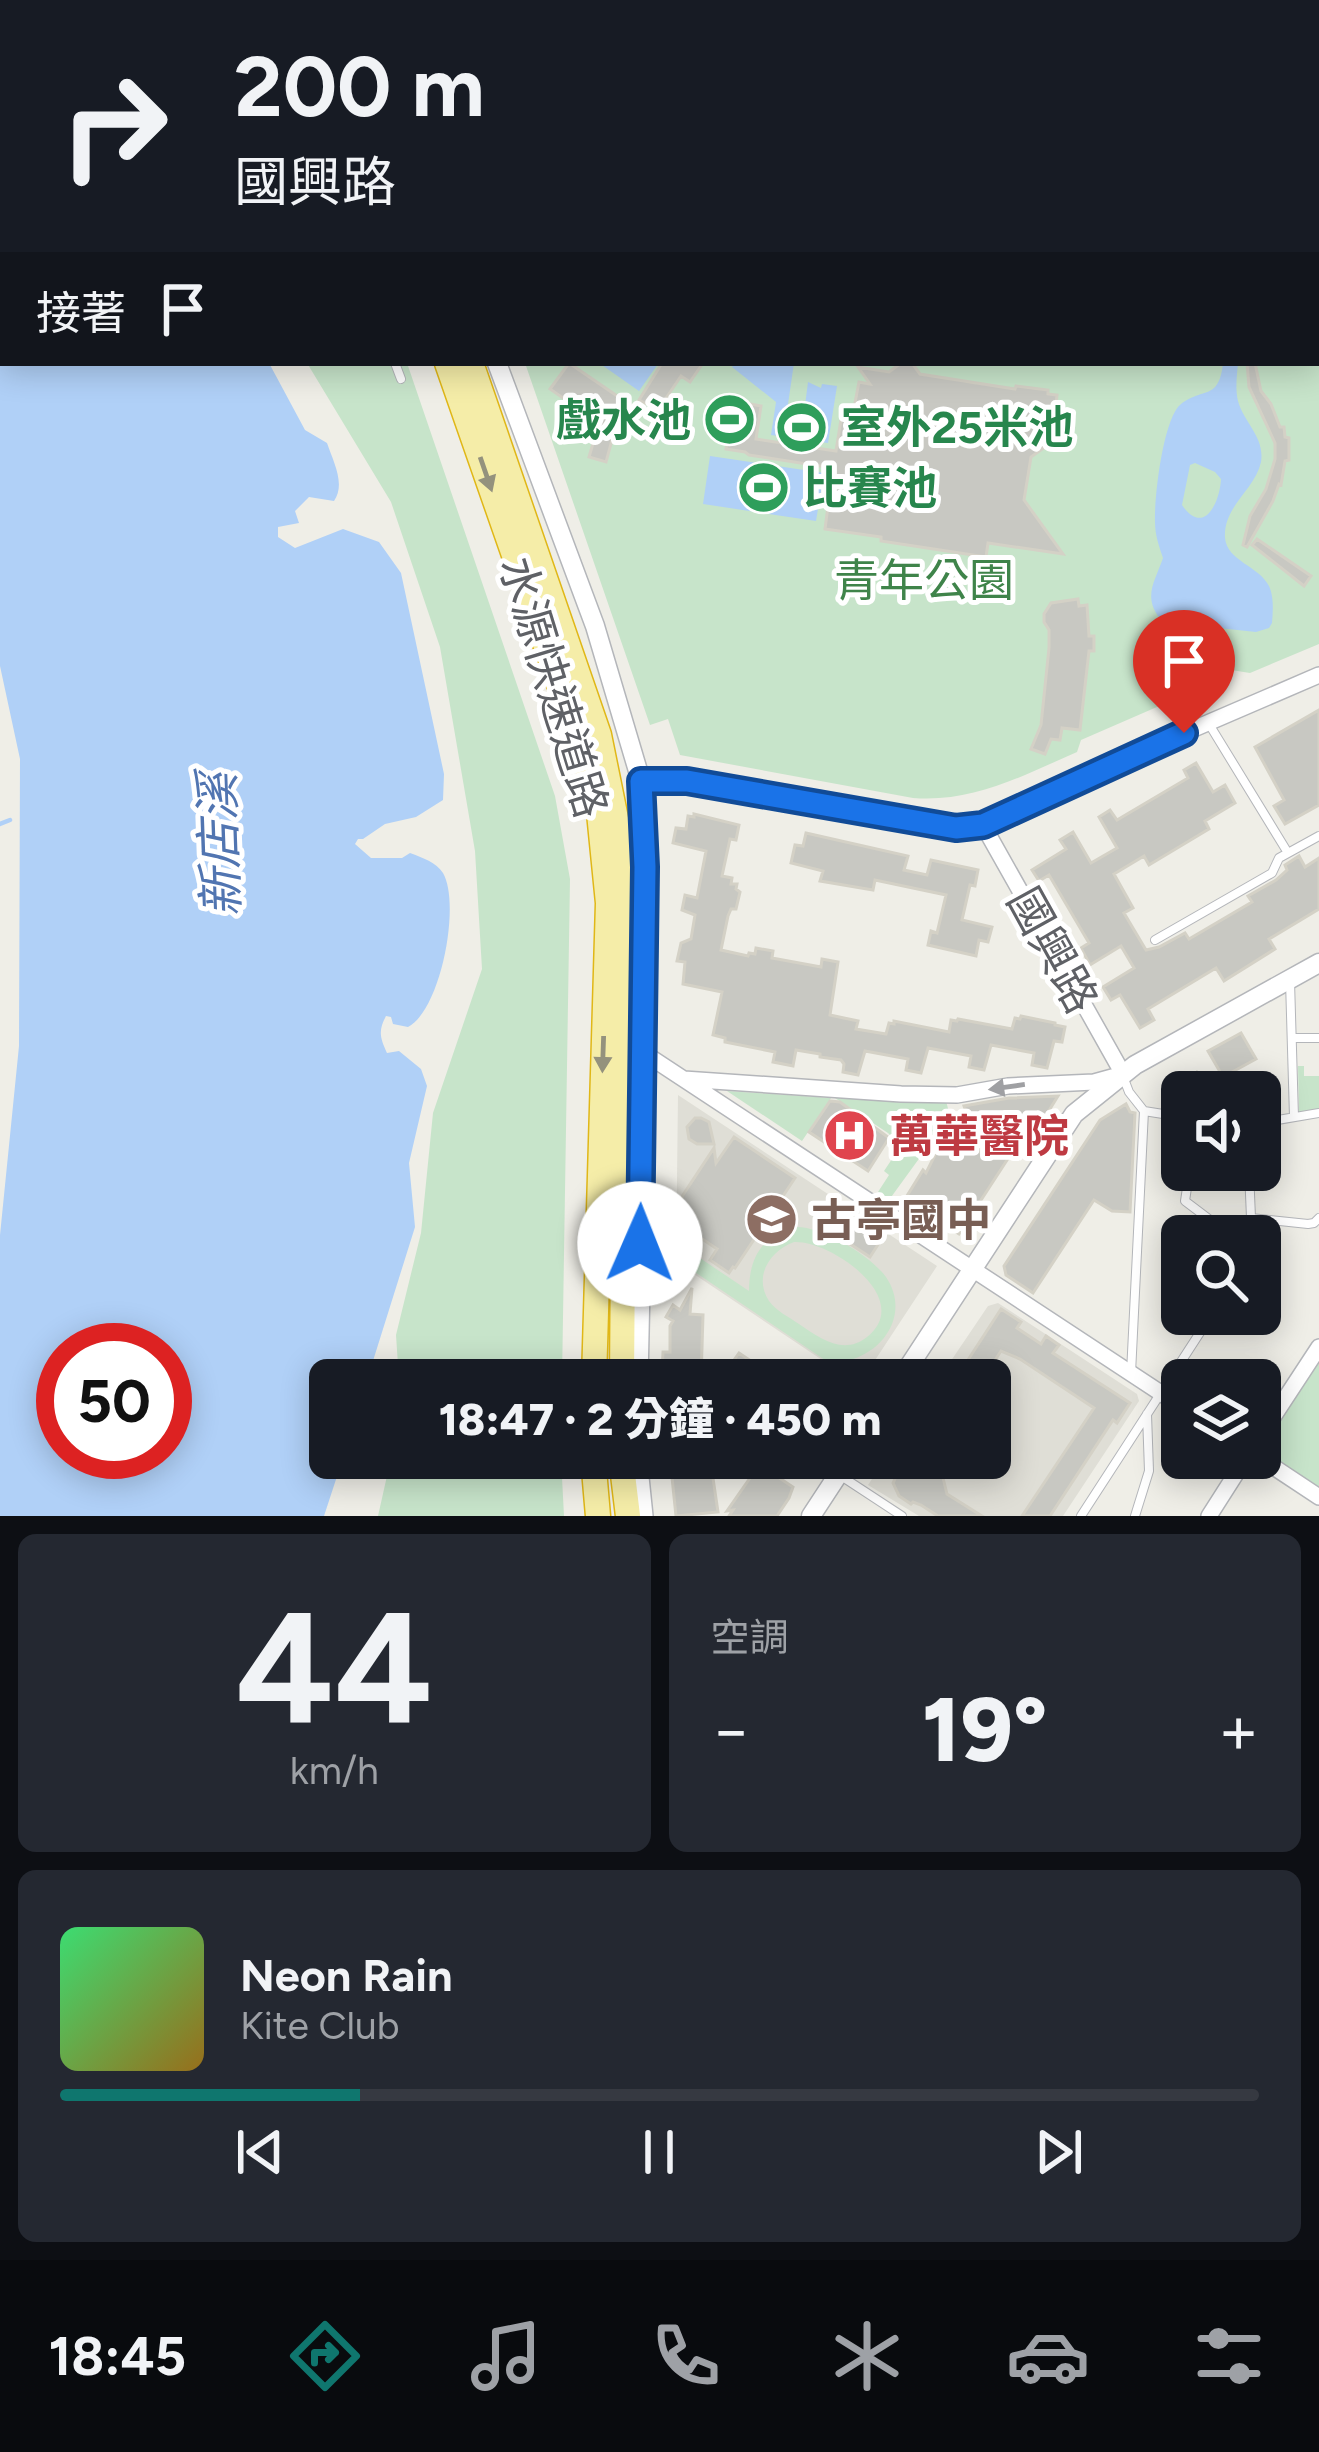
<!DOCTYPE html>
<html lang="zh-TW">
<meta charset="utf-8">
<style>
body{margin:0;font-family:Figtree,"Noto Sans TC",sans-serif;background:#242831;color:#f1f3f6;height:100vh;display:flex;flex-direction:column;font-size:45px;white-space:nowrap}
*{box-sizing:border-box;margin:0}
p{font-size:39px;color:#9ea1a6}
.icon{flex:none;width:66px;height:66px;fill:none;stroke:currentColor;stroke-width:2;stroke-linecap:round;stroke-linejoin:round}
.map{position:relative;height:1516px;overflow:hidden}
.sheet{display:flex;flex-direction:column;gap:18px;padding:18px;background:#0d0f14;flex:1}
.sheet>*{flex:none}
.banner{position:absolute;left:0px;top:0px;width:1320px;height:366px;box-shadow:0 6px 30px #0003;background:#171b24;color:#f1f3f6;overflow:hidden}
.buttons{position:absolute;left:1161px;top:1071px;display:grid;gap:24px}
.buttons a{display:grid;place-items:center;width:120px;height:120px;border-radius:18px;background:#171b24;box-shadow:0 6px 30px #0003;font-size:60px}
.speed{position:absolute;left:36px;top:1323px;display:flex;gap:24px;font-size:60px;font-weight:700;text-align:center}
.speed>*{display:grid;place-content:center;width:156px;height:156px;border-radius:50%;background:#171b24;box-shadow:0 6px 30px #0003;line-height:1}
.speed .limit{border:18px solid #d22;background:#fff;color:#111}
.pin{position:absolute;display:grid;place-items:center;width:102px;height:102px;color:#fff;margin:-123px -51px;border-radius:50% 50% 50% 0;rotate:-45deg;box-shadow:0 0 12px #0007}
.pin .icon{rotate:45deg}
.me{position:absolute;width:132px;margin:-66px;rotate:1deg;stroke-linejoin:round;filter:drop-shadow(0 0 9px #0008)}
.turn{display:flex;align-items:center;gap:42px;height:252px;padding:0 36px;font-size:54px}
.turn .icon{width:156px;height:156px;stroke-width:2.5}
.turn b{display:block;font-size:84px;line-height:102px}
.then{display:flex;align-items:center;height:114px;padding:0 36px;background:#0003;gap:24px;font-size:45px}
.big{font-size:90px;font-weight:800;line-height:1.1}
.sheet .card{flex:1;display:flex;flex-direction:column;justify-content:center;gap:18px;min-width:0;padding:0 42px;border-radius:18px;background:#242831}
.sheet .dial{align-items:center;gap:0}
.dial b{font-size:156px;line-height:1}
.song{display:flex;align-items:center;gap:36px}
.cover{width:144px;height:144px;border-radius:18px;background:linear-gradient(135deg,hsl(140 70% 55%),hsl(40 70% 35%))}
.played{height:12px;border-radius:6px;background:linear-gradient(90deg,#0f766e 25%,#363941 25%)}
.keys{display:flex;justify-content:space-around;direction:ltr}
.heat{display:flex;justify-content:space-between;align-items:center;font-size:66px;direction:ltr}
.sheet .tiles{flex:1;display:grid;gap:18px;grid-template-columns:1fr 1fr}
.card:last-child{grid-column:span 2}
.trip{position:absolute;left:309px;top:1359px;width:702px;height:120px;border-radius:18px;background:#171b24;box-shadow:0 6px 30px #0003;font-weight:800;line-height:120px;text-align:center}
.tabs{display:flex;height:192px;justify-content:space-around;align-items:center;background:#090b0e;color:#9ea1a6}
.tabs .icon{width:84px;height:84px}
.tabs .active{color:#0f766e}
.tabs b{font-size:54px;color:#f1f3f6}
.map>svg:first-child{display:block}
.education{fill:#dfded6}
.green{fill:#c7e4ca;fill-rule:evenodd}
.water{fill:#b0d0f7;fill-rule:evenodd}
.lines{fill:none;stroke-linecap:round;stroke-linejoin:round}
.stream{stroke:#b0d0f7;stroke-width:4.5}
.building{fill:#c8c8c2;stroke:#d4d1c6;stroke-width:3}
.service-casing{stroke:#b4b6ba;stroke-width:10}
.minor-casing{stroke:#b4b6ba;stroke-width:18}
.tertiary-casing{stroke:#b4b6ba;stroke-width:21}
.secondary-casing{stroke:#b6b8bd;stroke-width:24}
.trunk-casing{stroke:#e0b717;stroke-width:27}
.service{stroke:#fff;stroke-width:8}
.minor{stroke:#fff;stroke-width:15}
.tertiary{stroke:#fff;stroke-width:18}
.secondary{stroke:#fff;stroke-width:21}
.trunk{stroke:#f5eda8;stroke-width:24}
.oneway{fill:#94927d}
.oneway2{fill:#9fa0a3}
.route-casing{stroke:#114b97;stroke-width:30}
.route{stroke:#1a73e8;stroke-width:21}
.labels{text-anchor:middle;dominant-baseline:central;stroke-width:10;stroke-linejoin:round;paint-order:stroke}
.leisure-label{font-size:45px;font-weight:bold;fill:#27864d;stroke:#fff;text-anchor:start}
.park-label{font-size:45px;fill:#3f844a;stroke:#fff}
.street-label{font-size:45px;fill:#5f6166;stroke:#fff}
.health-label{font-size:45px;font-weight:bold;fill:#be3a42;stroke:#fff;text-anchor:start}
.education-label{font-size:45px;font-weight:bold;fill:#785e54;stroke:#fff;text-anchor:start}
.water-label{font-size:48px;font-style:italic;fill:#5175b1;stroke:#fff}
</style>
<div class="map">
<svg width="1319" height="1516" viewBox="0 0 1319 1516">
<rect width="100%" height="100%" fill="#efeee7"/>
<path class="education" d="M678 1095 937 1266 862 1380H852L676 1262Z
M998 1303 1137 1394 1139 1401 1063 1516H919L868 1485 886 1458H990V1380H938L988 1306Z"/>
<path class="green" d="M83 0H279L281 3H85Z
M399 0H1319V644L1250 673 1194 664 1147 681 1196 690 1081 740 1077 752C1024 775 973 803 913 798L680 755 668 719 650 725 525 363H1317V3H400Z
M307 363H407L555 796 570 879 562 1380H399L396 1335 421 1233 433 1113 482 969 475 851 440 647 391 502Z
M1298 1066H1304V1076H1319V1110L1299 1112Z
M727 1091 831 1098 802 1141Z
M835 1098 946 1101 950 1116 889 1200 878 1192 889 1175 884 1171 896 1153 898 1143 888 1133Z
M797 1227C823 1227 871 1256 886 1277 909 1311 887 1348 853 1359L862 1366 853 1379 677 1260 685 1248 749 1291C749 1257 763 1234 797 1227ZM794 1242C831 1240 915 1299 867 1337 843 1356 820 1338 799 1324 789 1317 776 1311 769 1301 753 1276 770 1251 794 1242Z
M1319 1358V1487L1260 1449Z
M391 1458H561L564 1516H378Z"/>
<path class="water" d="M0 0H57L59 3H3V363H269L305 430 327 443C333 461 346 484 334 501L309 497 295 511 299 523 278 527V537L295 548 343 529 379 542 401 573 444 774 443 800 416 817 385 824 363 839H358L355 844 371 858H402L410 853C423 858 436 862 443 873 461 904 441 1010 408 1027L393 1024 391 1017 386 1016C378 1031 380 1038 387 1053L399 1051 421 1069 427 1086 409 1163 415 1227 367 1380H330V1458H343L324 1516H0V1235L19 1046 20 759 0 666ZM63 1350H165V1452H63Z
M599 363H657L658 364 639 391Z
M735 363H794L787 411 804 413 808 382 821 388 822 384 837 386 828 443 771 435 776 402 732 367Z
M1223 363H1238C1237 375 1235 389 1238 401 1244 423 1265 437 1261 462 1255 490 1223 506 1225 538 1227 561 1259 566 1269 586 1274 597 1273 611 1272 623L1269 628 1256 632 1163 622C1141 598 1155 582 1163 558 1159 546 1155 535 1155 522 1154 499 1163 418 1181 404 1203 387 1219 401 1223 363ZM1195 463 1215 472 1221 479C1220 502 1204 537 1182 505L1190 465Z
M715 421a15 15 0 1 1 30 0a15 15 0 1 1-30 0Z
M710 456 824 473 816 521 703 504Z"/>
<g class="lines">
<path class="stream" d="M0 824 10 820"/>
</g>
<path class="building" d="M569 363 623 400 606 462 589 457 599 423 550 389Z
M662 363H703L690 382 681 376 658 410 639 400Z
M901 363H912L920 374 1015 389 1016 386 1048 390V394L1057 395 1053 435H1051L1049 444 1031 457 1024 500 1063 554 988 543 986 557 881 541V537L825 529 833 468 749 455 745 452 726 449 728 436 740 432 745 422 735 401 761 406 756 439 836 451 843 407 854 408 859 382 870 384 858 367 889 372Z
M1247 363H1255L1261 391 1271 404 1280 427H1284L1285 437 1289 438V460L1285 461 1281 485 1279 484 1273 501 1247 547 1243 545 1250 516 1266 489 1275 459V443L1249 387Z
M1257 539 1311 576 1304 586 1252 545Z
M1078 599 1079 606 1087 605 1089 636H1094V651H1089L1080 730 1062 728 1060 740 1051 739 1045 754 1031 749 1041 725 1049 648V630L1044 622V614L1051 603Z
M1151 653 1195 661 1190 689 1146 681Z
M1319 710V805L1285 824 1274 806 1284 800 1255 747Z
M1196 763 1213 792 1225 785 1235 803 1205 821 1209 829 1149 865 1144 856 1114 874 1133 908 1124 913 1146 950 1159 947 1185 933 1189 939 1252 902 1248 896 1276 880 1287 870 1285 865 1299 856 1305 867 1319 858V909L1269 939 1275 949 1224 981 1216 968 1148 1009 1154 1020 1140 1028 1120 995 1111 1000 1103 987 1134 968 1121 946 1090 965 1081 948 1089 943 1049 875 1039 881 1032 870 1066 849 1060 840 1073 832 1091 863 1117 848 1099 817 1110 810 1117 820 1188 778 1184 770Z
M694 814 739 825 736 840 730 839 722 876 732 878 731 884H737L736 889 740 892 736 909H731L728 916 721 950 748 956 749 953 755 954 756 948 773 951 772 958 821 967 822 959 838 962 830 1015 858 1021 856 1029 886 1034 889 1023 894 1024V1021L949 1032 951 1020 957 1021 958 1019 1012 1029 1015 1018 1020 1019 1021 1016 1055 1023V1025L1065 1027 1062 1042 1054 1041 1047 1068 1032 1065 1034 1053 991 1045 984 1070 969 1067 971 1056 928 1048 921 1073 906 1070 908 1059 865 1051 858 1075 843 1072 844 1064 841 1060 820 1057V1054L796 1050 793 1066 773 1062 775 1052 725 1042V1038L713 1035 722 992 683 984 685 962 677 961 681 943 691 939 695 915 682 910 685 895 697 898 706 851 673 843 676 828 686 829 688 816 694 817Z
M806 833 908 856 904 870 927 875 931 860 978 870 975 886 970 885 962 920 992 927 988 942 979 940 976 956 928 945 931 931 937 933 946 895 875 880 873 890 820 881 823 871 791 863 795 845 803 846Z
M1241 1033 1256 1059 1223 1077 1208 1051Z
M1197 1072 1205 1078 1221 1092H1181Z
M1058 1096 1019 1159 1011 1154 959 1234 905 1199 923 1170 926 1173 944 1137 948 1139 952 1133 980 1152 964 1106 1009 1098Z
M830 1101 840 1102 889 1138 868 1171 809 1132Z
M1126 1104 1130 1112 1135 1113 1130 1212 1112 1211 1094 1200 1033 1293 1006 1275 1004 1266 1100 1120Z
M695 1118H701L709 1122 714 1144H697L689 1139 687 1127Z
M734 1137 795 1178 735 1268 733 1267 729 1273 710 1260 717 1249 677 1222 684 1208 679 1205 683 1195 714 1148 716 1163Z
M851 1216 883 1237 870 1257 838 1236Z
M692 1288 690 1314 703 1315 701 1380H669V1373H662L663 1352H670V1326L673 1321 666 1317 673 1305 680 1310Z
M1001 1309 1021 1322 1017 1328 1041 1344 1046 1336 1059 1345 1053 1353 1130 1403 1117 1423 1113 1420 1050 1516H1022L1094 1408 1020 1359 1001 1351 982 1380H955Z
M739 1353 779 1380H732L736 1375 727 1370Z
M670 1458H710L718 1512 676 1516Z
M764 1458H790L778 1477 793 1487 789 1498 777 1516H729L733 1510 727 1511Z
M905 1458H931L927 1464 942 1474 947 1494 982 1516H938L921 1505 913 1502 911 1504 899 1496 893 1483Z"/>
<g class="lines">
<defs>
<path id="service" d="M269 0 270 3
M395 363 401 379
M1209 724 1288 853
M1155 940 1272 873 1279 858 1319 836
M1290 981 1294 1117
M1292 1038H1319
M1124 1079 1129 1092 1144 1111 1182 1117
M1260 1123 1319 1113
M1194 1170 1188 1181 1185 1201 1230 1235
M1249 1170 1251 1218
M1229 1234 1251 1218 1308 1224 1314 1223 1319 1218
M1131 1373 1144 1111
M838 1474 902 1516
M1081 1516 1212 1314
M1135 1516 1149 1471 1147 1414"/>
<path id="minor" d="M641 781H687L935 826 956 828 983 825 1161 743 1319 675
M644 1053 1182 1407
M684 1079 901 1094 957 1095 1008 1086 1094 1082 1123 1074 983 825
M1260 1437 1319 1347
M1260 1458 1319 1497
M1209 1516 1246 1458"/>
<path id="tertiary" d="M369 0 370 3
M497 363 595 626 641 781
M900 1380 1074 1114 1135 1065 1319 963
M811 1516 849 1458"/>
<path id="secondary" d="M637 1380 644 1053 645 821 641 781
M636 1458 642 1516"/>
<path id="trunk" d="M321 0 322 3
M346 0 348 3
M447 363 597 793 608 903 594 1380
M471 363 599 735 626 868 622 1380
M593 1458 598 1516
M621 1458 628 1516"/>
</defs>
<use href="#service" class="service-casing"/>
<use href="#minor" class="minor-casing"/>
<use href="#tertiary" class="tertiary-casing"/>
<use href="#secondary" class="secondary-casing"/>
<use href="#trunk" class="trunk-casing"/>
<use href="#service" class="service"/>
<use href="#minor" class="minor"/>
<use href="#tertiary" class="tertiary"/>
<use href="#secondary" class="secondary"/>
<use href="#trunk" class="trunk"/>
</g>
<defs><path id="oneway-solid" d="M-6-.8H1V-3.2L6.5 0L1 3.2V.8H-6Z" transform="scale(3)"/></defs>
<g class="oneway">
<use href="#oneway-solid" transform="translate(486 474) rotate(71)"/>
<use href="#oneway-solid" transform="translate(603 1054) rotate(92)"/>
</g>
<use class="oneway2" href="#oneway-solid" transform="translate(1007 1087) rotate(172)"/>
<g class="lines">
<defs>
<path id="route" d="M640 1244 645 867 641 781H687L956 828 983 825 1184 733"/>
</defs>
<use href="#route" class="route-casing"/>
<use href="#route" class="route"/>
</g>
<defs>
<symbol id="stadium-disc" viewBox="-11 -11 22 22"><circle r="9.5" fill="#2e9e5b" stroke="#fff"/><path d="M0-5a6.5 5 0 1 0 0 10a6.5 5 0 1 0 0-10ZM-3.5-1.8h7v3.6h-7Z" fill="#fff"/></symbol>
<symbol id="hospital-disc" viewBox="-11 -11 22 22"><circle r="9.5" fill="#e0444e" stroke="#fff"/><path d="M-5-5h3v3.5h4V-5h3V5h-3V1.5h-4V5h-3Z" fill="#fff"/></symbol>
<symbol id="school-disc" viewBox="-11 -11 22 22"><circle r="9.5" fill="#8d6e63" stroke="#fff"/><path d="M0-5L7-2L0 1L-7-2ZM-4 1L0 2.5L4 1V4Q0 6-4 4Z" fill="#fff"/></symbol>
</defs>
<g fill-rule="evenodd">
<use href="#stadium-disc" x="700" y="390" width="59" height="59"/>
<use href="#stadium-disc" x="772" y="398" width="59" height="59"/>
<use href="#stadium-disc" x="734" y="458" width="59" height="59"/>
<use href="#hospital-disc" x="820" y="1106" width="59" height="59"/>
<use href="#school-disc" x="742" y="1190" width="59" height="59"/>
</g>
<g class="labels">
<g class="leisure-label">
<text x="691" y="420" text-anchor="end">戲水池</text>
<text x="841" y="427">室外25米池</text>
<text x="802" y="488">比賽池</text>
</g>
<g class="park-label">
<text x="924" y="580">青年公園</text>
</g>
<g class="street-label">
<text transform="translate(554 687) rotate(73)">水源快速道路</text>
<text transform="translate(1053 950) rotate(61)">國興路</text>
</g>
<g class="health-label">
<text x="889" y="1136">萬華醫院</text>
</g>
<g class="education-label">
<text x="811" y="1220">古亭國中</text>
</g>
<g class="water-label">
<text transform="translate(219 845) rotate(-92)">新店溪</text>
</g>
</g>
</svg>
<div class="buttons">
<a><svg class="icon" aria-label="sound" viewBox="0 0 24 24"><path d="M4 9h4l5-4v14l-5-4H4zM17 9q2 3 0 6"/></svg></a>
<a><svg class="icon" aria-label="search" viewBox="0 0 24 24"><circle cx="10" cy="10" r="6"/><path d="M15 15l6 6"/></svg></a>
<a><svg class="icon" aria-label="layers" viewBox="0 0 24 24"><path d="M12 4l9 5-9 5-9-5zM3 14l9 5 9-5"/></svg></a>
</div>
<div class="speed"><div class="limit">50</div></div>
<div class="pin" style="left:1184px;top:733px;background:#d93025"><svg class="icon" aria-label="arrive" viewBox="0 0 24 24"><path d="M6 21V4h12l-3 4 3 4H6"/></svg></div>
<svg class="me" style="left:640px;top:1244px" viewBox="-20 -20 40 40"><circle r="19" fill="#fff"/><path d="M0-13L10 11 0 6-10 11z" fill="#1a73e8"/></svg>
<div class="trip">18:47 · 2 分鐘 · 450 m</div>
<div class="banner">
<div class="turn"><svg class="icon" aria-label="right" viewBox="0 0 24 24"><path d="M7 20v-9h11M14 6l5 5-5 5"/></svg><div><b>200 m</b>國興路</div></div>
<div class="then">接著<svg class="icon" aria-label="arrive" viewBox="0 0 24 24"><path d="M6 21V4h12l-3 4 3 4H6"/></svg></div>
</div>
</div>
<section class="sheet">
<div class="tiles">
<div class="card dial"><b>44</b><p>km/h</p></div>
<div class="card"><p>空調</p>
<div class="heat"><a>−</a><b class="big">19°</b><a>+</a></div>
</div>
<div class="card">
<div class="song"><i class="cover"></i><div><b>Neon Rain</b><p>Kite Club</p></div></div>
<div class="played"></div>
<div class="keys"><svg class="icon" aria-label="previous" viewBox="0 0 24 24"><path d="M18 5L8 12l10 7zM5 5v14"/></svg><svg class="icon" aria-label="pause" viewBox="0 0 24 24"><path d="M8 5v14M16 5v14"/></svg><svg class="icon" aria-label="next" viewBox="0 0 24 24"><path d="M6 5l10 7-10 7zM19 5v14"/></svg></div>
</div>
</div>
</section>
<nav class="tabs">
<b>18:45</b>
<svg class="icon active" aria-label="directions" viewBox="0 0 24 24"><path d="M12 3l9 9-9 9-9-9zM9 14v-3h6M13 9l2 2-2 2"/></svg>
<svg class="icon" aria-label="music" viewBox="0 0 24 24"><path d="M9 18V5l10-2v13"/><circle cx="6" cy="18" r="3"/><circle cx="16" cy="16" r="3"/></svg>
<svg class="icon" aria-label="phone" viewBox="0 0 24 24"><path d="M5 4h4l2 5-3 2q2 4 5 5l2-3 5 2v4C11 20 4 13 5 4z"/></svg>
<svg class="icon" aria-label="climate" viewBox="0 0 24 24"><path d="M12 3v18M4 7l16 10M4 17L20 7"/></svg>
<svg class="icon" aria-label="car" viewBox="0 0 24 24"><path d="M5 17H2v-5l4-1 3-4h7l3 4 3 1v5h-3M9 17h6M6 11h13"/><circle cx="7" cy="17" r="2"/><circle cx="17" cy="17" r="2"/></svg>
<svg class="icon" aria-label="filters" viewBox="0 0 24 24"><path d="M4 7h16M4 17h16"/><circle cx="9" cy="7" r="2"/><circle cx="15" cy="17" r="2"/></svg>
</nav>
